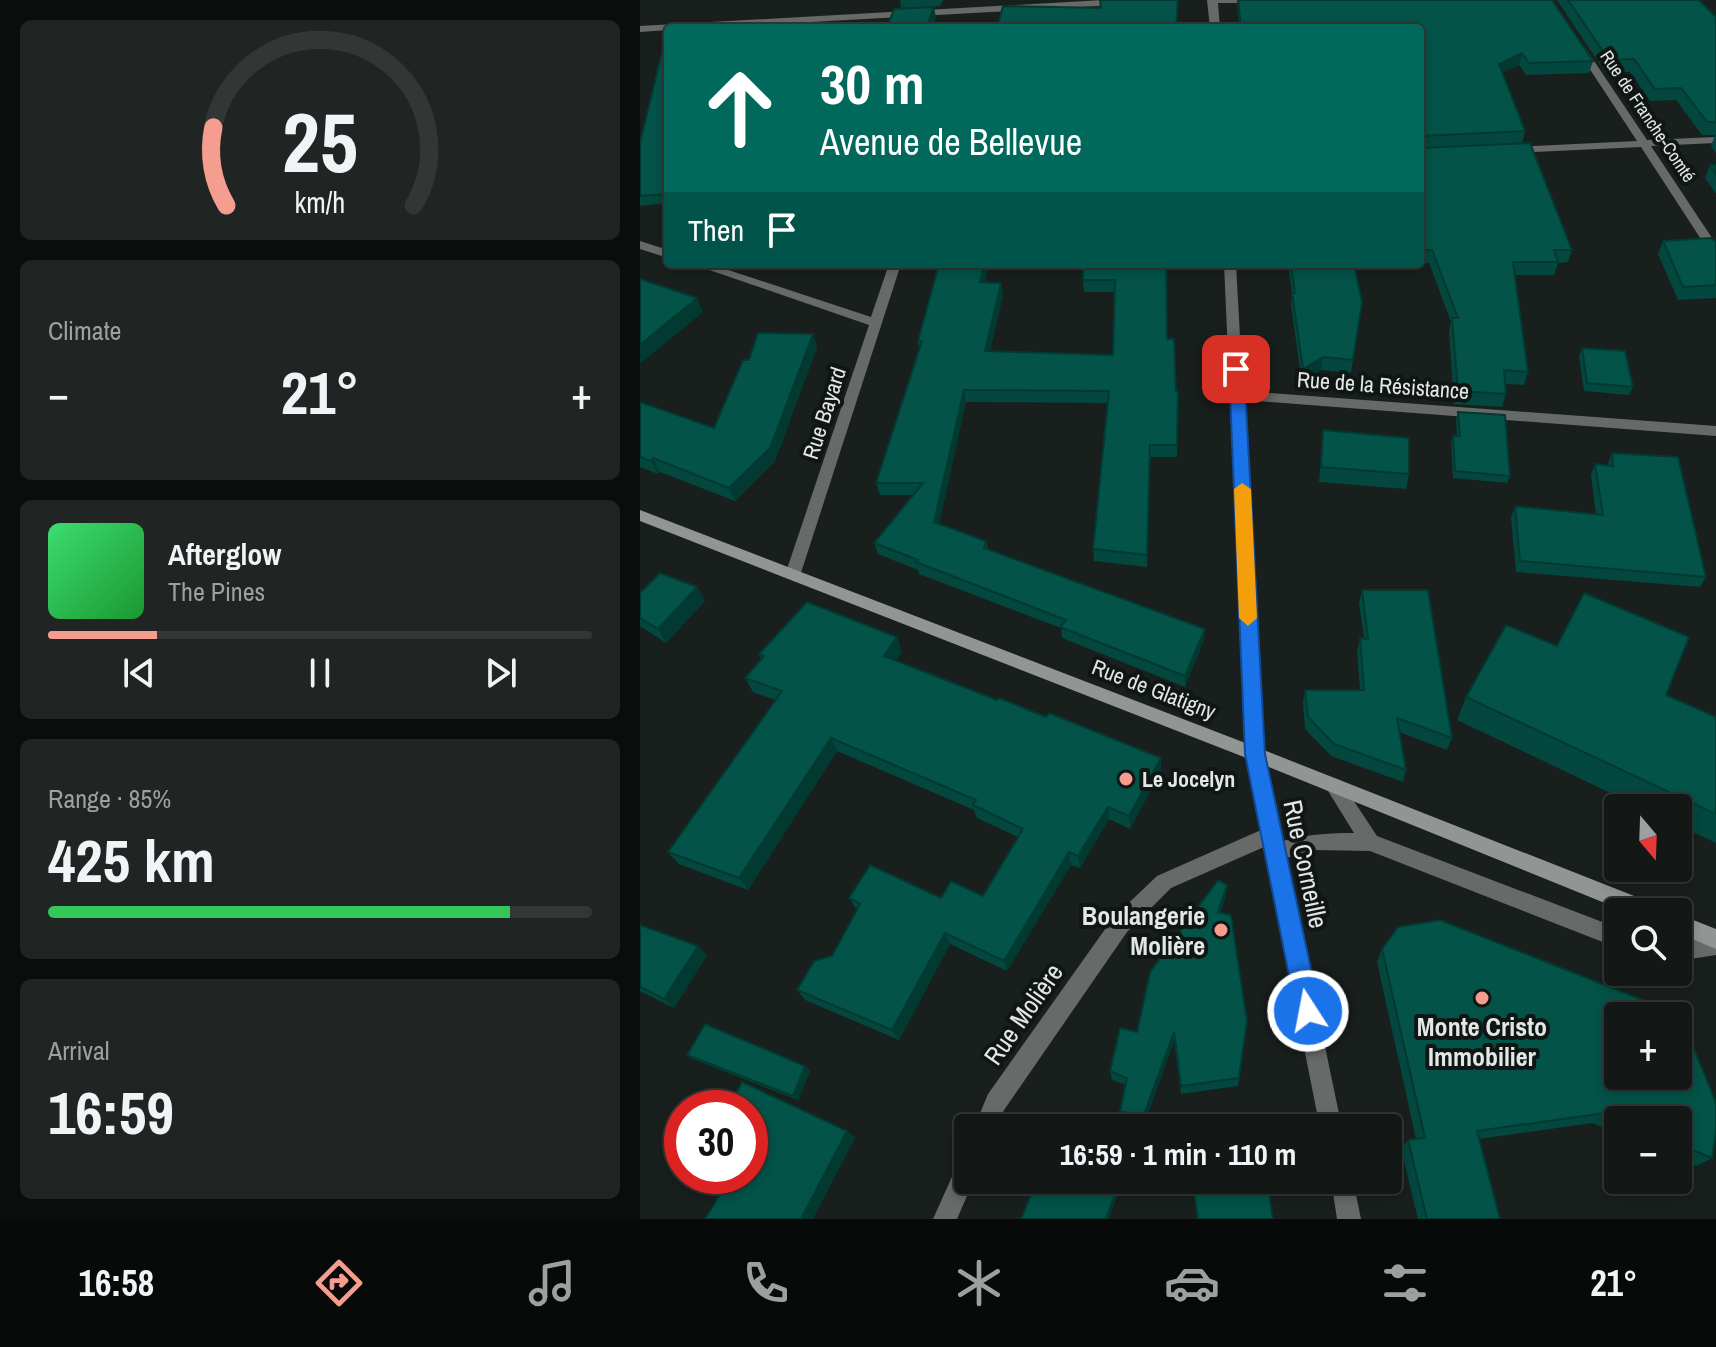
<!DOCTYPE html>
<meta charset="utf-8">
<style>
body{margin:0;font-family:"Archivo Narrow",sans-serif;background:#202423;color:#f1f3f6;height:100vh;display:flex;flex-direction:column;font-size:30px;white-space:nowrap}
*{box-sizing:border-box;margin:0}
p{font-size:26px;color:#9d9fa1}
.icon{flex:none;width:44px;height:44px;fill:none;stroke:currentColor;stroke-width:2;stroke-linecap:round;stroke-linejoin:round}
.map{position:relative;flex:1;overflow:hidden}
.side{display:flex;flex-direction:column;gap:20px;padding:20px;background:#0a0d0c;width:640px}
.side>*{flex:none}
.top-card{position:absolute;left:24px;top:24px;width:760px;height:244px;border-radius:8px;box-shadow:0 4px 12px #0003,0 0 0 2px #323635;background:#00695c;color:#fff;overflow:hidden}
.needle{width:52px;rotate:161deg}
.fabs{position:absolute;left:964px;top:794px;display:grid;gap:16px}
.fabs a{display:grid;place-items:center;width:88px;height:88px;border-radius:8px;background:#131716;box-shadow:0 4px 12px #0003,0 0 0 2px #323635;font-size:40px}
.speed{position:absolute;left:24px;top:1090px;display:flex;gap:16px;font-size:40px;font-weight:700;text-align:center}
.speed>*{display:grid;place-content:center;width:104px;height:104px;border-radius:50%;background:#131716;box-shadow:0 4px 12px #0003,0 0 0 2px #323635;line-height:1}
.speed .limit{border:12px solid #d22;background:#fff;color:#111}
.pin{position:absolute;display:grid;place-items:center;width:68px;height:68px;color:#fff;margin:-34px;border-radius:16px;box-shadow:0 4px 12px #0006}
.me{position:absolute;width:88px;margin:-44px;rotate:349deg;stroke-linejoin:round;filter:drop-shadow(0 0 6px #0008)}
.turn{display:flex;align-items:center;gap:28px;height:168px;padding:0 24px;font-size:36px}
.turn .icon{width:104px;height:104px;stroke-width:2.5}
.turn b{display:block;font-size:56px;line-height:68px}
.then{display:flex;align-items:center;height:76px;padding:0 24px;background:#0003;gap:16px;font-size:30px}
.big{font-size:60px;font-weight:700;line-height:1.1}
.side .tile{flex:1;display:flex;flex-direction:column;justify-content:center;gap:12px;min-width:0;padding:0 28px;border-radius:12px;background:#202423}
.side .dial{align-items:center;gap:0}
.dial svg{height:208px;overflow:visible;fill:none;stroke:#323635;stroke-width:7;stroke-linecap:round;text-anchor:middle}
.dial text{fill:#f1f3f6;stroke:none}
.song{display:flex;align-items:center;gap:24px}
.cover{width:96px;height:96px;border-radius:12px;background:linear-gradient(135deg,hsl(140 70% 55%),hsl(130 70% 35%))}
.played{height:8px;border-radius:4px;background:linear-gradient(90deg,#f59d8f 20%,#323635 20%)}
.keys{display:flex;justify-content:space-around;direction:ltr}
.heat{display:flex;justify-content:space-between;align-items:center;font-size:44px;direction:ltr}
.charge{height:12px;border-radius:6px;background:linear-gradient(90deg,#34c759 85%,#323635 0)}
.trip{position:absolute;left:314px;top:1114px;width:448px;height:80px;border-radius:8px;background:#131716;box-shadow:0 4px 12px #0003,0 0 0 2px #323635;font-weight:700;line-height:80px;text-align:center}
.menu{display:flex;height:128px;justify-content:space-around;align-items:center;background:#080909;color:#9d9fa1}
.menu .icon{width:56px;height:56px}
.menu .current{color:#f59d8f}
.menu b{font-size:36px;color:#f1f3f6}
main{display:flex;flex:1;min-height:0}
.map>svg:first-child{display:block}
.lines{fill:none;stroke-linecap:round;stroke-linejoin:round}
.lane{fill:#676a69;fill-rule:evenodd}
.street{fill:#676a69;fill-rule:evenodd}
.secondary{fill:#919695;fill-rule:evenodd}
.wall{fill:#03473e;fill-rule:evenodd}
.shaded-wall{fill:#023a32}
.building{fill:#035348;stroke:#023a32;stroke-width:2;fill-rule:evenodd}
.route{fill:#1a73e8;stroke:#114b97;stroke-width:2}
.slow{fill:#f59e0b}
.poi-dot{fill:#f59d8f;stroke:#101614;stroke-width:3}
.labels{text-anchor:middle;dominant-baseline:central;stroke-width:8;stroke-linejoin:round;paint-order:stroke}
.far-street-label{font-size:18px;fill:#e3e8e6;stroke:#101614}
.street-label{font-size:22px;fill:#e3e8e6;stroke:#101614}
.poi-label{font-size:22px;font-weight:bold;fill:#e3e8e6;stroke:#101614;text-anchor:start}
.near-street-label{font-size:26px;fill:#e3e8e6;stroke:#101614}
.near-poi-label{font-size:26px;font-weight:bold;fill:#e3e8e6;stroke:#101614;text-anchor:end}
</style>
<main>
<section class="side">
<div class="tile dial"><svg viewBox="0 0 100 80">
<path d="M14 69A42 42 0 1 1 86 69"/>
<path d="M14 69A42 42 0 0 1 9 39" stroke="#f59d8f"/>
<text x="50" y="56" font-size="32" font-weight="700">25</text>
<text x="50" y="72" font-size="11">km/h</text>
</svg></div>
<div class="tile"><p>Climate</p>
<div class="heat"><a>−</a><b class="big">21°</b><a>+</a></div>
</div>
<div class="tile">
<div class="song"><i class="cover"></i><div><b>Afterglow</b><p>The Pines</p></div></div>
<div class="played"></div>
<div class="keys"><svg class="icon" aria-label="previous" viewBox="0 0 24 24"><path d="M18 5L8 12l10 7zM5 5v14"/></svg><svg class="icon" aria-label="pause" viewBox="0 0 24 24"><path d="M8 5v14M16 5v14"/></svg><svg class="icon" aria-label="next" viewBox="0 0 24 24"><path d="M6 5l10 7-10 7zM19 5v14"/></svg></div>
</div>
<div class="tile"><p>Range · 85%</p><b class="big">425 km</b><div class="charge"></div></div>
<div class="tile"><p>Arrival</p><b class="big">16:59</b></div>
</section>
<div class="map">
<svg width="1076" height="1219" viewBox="0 0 1076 1219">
<rect width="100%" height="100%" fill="#191f1d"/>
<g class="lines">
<path class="lane" d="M694 778 700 780 737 836 978 928V948L730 851 675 850 635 861 628 858 626 852 628 846C657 835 683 833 714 833L685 786 688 780Z
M1076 935V955L1038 961V941Z"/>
<path class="street" d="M463 0H514L510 3 66 28H28V30L0 32V26Z
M567 0H636L632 3H578L580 28H570Z
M938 46H944L1007 140 1076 137V143L1011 146 1076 244V257L1070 253 1001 147 874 153 869 150 874 147 997 141 936 48Z
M0 241 28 250V258L0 249Z
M52 264H70L231 317 249 264H261L159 579 153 581 145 575 229 325Z
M584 264H596L603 391 1076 426V436L604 400 624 754 702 1128H680L624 847 531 888 487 932 364 1110 356 1128H334L348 1094 473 918 517 876 621 830 606 754Z
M328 1156V1180H334L317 1219H293L320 1159Z
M691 1180H713L721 1219H697Z"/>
<path class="secondary" d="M0 510 621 749 1017 905 1020 912H987L609 759 0 521Z
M1038 914 1076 929V949L1038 933Z"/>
</g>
<path class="wall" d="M260 0H303L300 6 261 8Z
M597 0H912L953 61 949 73 886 75 879 65 862 73 885 131 882 144 932 250 928 262 918 263 914 275H874L888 372 884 385 865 384 866 394 862 407 814 404 809 331 811 322 789 263H780V28H599Z
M917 0H1059L1076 17V153L1071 146 1075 135H1062L1036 100 1010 101 990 72H965Z
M28 35V203L0 206V143Z
M1070 165 1076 174V194L1065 178Z
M1023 241 1076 242V298L1038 300 1018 254Z
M299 264H349L344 283H361L363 295 350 351 473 355 474 292H444L443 280 526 264 527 339 536 392H538L537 457H510L507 567 454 561 453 549 467 403 326 402 299 524 346 541 348 549 564 640 545 687 422 638 421 628 279 574 278 570 238 554 234 543 274 495H240L236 483 279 348 278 341Z
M648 264H714L722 302 711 373 681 370 662 382 651 306 652 293Z
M173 334 177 347 135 461 95 501 20 472 18 474 0 467V402L74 428 109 360Z
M942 348 993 387 989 395 944 391 939 356Z
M818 412 870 476 867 483 813 478 811 443 813 436H817L816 419Z
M683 430 769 474 766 489 679 482Z
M972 453 1066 577 1060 587 876 572 871 517 875 506 956 515 951 475 955 464 967 466Z
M57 587 65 601 26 643 0 626V593Z
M722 590 812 738 807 750 759 732 766 770 763 782 691 756 665 729 663 702 665 690H720L717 651 720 638H724L719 603Z
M257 637 262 652 256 660 357 700 521 758V771L490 829 469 819 440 868 431 865 367 971 310 944 259 1040 165 1000 157 990 192 956 217 910 209 898H301L343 896 378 837 337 818 334 810 197 751 108 890 39 864 28 852 135 700 113 692 105 678 121 659 119 654Z
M1026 695 1076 717V843L1038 825V808H1002L817 720 826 697Z
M586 896 580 913 607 1021 598 1086 541 1094 534 1041 504 1125 482 1118 480 1111 486 1085 472 1080 470 1071 497 1032Z
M800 920 1010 1003 1036 1004 1076 1103V1130L1072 1158 1057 1166 1038 1159V1120H978V1134L952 1123 839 1139 860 1219H778L761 1149 768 1140 776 1139 737 962 742 949 758 927ZM978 1016H1038V1076H978Z
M0 925 67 955 34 1008 0 991Z
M47 1055 165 1066 170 1071 158 1100 53 1059Z
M207 1131 215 1138 80 1195 59 1186 47 1180Z"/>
<path class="shaded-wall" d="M294 7 296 18 293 28H286Z
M882 53 879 65 856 76 859 64Z
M344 264H349L342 295 340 282Z
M361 283 363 295 347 363 345 351Z
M57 298 63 312 0 364V345Z
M173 334 177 347 135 461 95 501 89 488Z
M683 357 681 370 662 382 663 369Z
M324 390 326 402 297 534 294 522Z
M13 458 20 472 18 474 11 461Z
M57 587 65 601 26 643 18 629Z
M565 629 564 640 545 687V676Z
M257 637 262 652 250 670 244 656Z
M191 738 197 751 108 890 99 878Z
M521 758V771L490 829 489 816Z
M468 807 469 819 440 868 438 856Z
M429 852 431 865 367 971 364 961Z
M587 885 586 896 577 923 578 912Z
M305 933 310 944 259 1040 252 1030Z
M58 946 67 955 34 1008 24 999Z
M534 1032V1041L504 1125 503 1117Z
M165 1066 170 1071 158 1100 153 1096Z
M207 1131 215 1138 173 1219H161Z
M480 1180H483L469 1219H466Z"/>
<path class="building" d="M460 0H538L536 28H357L363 6 461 8Z
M598 0H912L953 61 889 63 882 53 859 64 885 131 782 136 780 139V28H601Z
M928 0H1059L1076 17V122H1067L1041 88 1015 89 994 59 969 60Z
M294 7 286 28H247L254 9Z
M167 24 166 28H115Z
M26 35H28V194L0 196V143Z
M780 141 782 148 890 143 932 250H914L918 262H873L888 372 864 370 866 394 818 391 812 318H818L792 250H780Z
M1070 165H1076V174Z
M1071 238 1076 242V285L1043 287 1023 241Z
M299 264H344L340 282 361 283 345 351 473 355 475 280H443V264H526L527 339H534L536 392H538L537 445H510L507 555 453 549 469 391 324 390 294 522 346 541 344 548 565 629 545 676 420 627 426 620 276 562 278 560 234 543 283 483H236L282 341H278Z
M651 264H714L722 302 713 360 683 357 663 369 652 293H655Z
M0 279 57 298 0 345Z
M118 333 173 334 130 448 89 488 13 458 11 461 0 457V402L74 428 103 360H109Z
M942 348 985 351 993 387 947 383Z
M818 412 865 415 870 476 815 471 813 436H820Z
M683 430 769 438V474L681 467Z
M972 453 1038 457 1066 577 880 561 875 506 963 515 955 464 973 466Z
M20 573 57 587 18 629 0 618V593Z
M722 590H788L812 738 757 718 766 770 694 744 668 717 665 690H724L720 638 728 639Z
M944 593 1049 637 1026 695 1076 717V814L826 697 866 625 917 646Z
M167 602 257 637 244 656 357 700 359 698 406 717 409 713 521 758 489 816 468 807 438 856 429 852 364 961 305 933 252 1030 157 990 174 961 192 956 220 904 209 898 230 865 301 898 311 881 343 896 383 829 333 805 336 800 191 738 99 878 28 852 142 691 105 678 124 656 119 654Z
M578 880 587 885 578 912 591 915 607 1021 599 1078 541 1086 534 1032 503 1117 480 1111 487 1078 470 1071 480 1028 497 1032 510 972Z
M800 920 1010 1003 1036 1004 1076 1103V1130L1072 1158 1038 1144V1120H981L965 1113 837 1131 860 1219H787L768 1140 785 1138 742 949 758 927ZM978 1016H1038V1076H978Z
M0 925 58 946 24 999 0 987Z
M65 1024 165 1066 153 1096 47 1055Z
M102 1082 207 1131 161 1219H65L81 1193 47 1180 49 1176H110V1108H88Z
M424 1114 461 1128H418Z
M397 1180H480L466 1219H381Z
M624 1180H627L633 1219H558L554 1192Z"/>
<path class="route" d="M596 364 604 369 625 754 680 1011 676 1019 668 1022 660 1019 656 1011 605 754 589 369Z"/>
<path class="slow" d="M602 483 611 489 617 618 608 626 599 618 594 489Z"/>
<g class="poi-dot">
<circle cx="486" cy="779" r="8"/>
<circle cx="581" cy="930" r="8"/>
<circle cx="842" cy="998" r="8"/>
</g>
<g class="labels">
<g class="far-street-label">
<text transform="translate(1008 116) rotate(56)">Rue de Franche-Comté</text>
</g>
<g class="street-label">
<text transform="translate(743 385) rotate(4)">Rue de la Résistance</text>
<text transform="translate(184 413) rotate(-72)">Rue Bayard</text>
<text transform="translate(514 689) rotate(21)">Rue de Glatigny</text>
</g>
<g class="poi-label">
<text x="502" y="779">Le Jocelyn</text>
</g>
<g class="near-street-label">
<text transform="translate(666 864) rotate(78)">Rue Corneille</text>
<text transform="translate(383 1014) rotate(-55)">Rue Molière</text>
</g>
<g class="near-poi-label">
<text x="565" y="915">Boulangerie<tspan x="565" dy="30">Molière</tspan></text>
<text x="842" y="1026" text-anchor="middle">Monte Cristo<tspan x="842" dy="30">Immobilier</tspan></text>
</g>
</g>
</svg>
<div class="fabs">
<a><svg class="needle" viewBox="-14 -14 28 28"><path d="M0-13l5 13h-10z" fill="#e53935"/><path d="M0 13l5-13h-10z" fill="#9d9fa1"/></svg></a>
<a><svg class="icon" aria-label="search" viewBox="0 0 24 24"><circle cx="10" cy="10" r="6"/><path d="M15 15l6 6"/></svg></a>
<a>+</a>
<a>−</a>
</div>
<div class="speed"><div class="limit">30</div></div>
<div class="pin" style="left:596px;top:369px;background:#d93025"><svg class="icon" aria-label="arrive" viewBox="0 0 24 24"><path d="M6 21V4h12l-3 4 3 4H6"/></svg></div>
<svg class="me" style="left:668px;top:1011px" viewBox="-20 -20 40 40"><circle r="17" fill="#1a73e8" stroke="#fff" stroke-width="3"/><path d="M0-11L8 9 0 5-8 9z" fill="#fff"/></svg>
<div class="trip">16:59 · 1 min · 110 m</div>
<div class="top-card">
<div class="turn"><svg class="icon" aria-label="ahead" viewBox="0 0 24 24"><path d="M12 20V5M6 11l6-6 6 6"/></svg><div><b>30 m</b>Avenue de Bellevue</div></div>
<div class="then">Then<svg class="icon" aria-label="arrive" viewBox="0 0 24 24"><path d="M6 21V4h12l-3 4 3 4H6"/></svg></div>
</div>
</div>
</main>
<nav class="menu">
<b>16:58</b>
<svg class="icon current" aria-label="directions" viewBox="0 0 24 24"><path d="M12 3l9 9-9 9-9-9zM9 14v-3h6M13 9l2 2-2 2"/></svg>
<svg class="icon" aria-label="music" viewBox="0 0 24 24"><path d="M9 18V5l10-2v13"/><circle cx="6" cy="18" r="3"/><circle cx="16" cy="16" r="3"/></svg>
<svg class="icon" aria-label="phone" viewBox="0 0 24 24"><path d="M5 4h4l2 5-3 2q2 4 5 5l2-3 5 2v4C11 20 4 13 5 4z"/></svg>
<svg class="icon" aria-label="climate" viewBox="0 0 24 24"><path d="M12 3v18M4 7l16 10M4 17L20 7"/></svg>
<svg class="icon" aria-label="car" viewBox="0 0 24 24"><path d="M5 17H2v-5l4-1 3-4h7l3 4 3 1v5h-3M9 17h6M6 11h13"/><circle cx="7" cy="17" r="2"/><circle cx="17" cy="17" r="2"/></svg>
<svg class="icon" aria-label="filters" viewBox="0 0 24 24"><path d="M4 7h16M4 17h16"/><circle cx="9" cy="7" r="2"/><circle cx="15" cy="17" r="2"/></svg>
<b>21°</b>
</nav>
